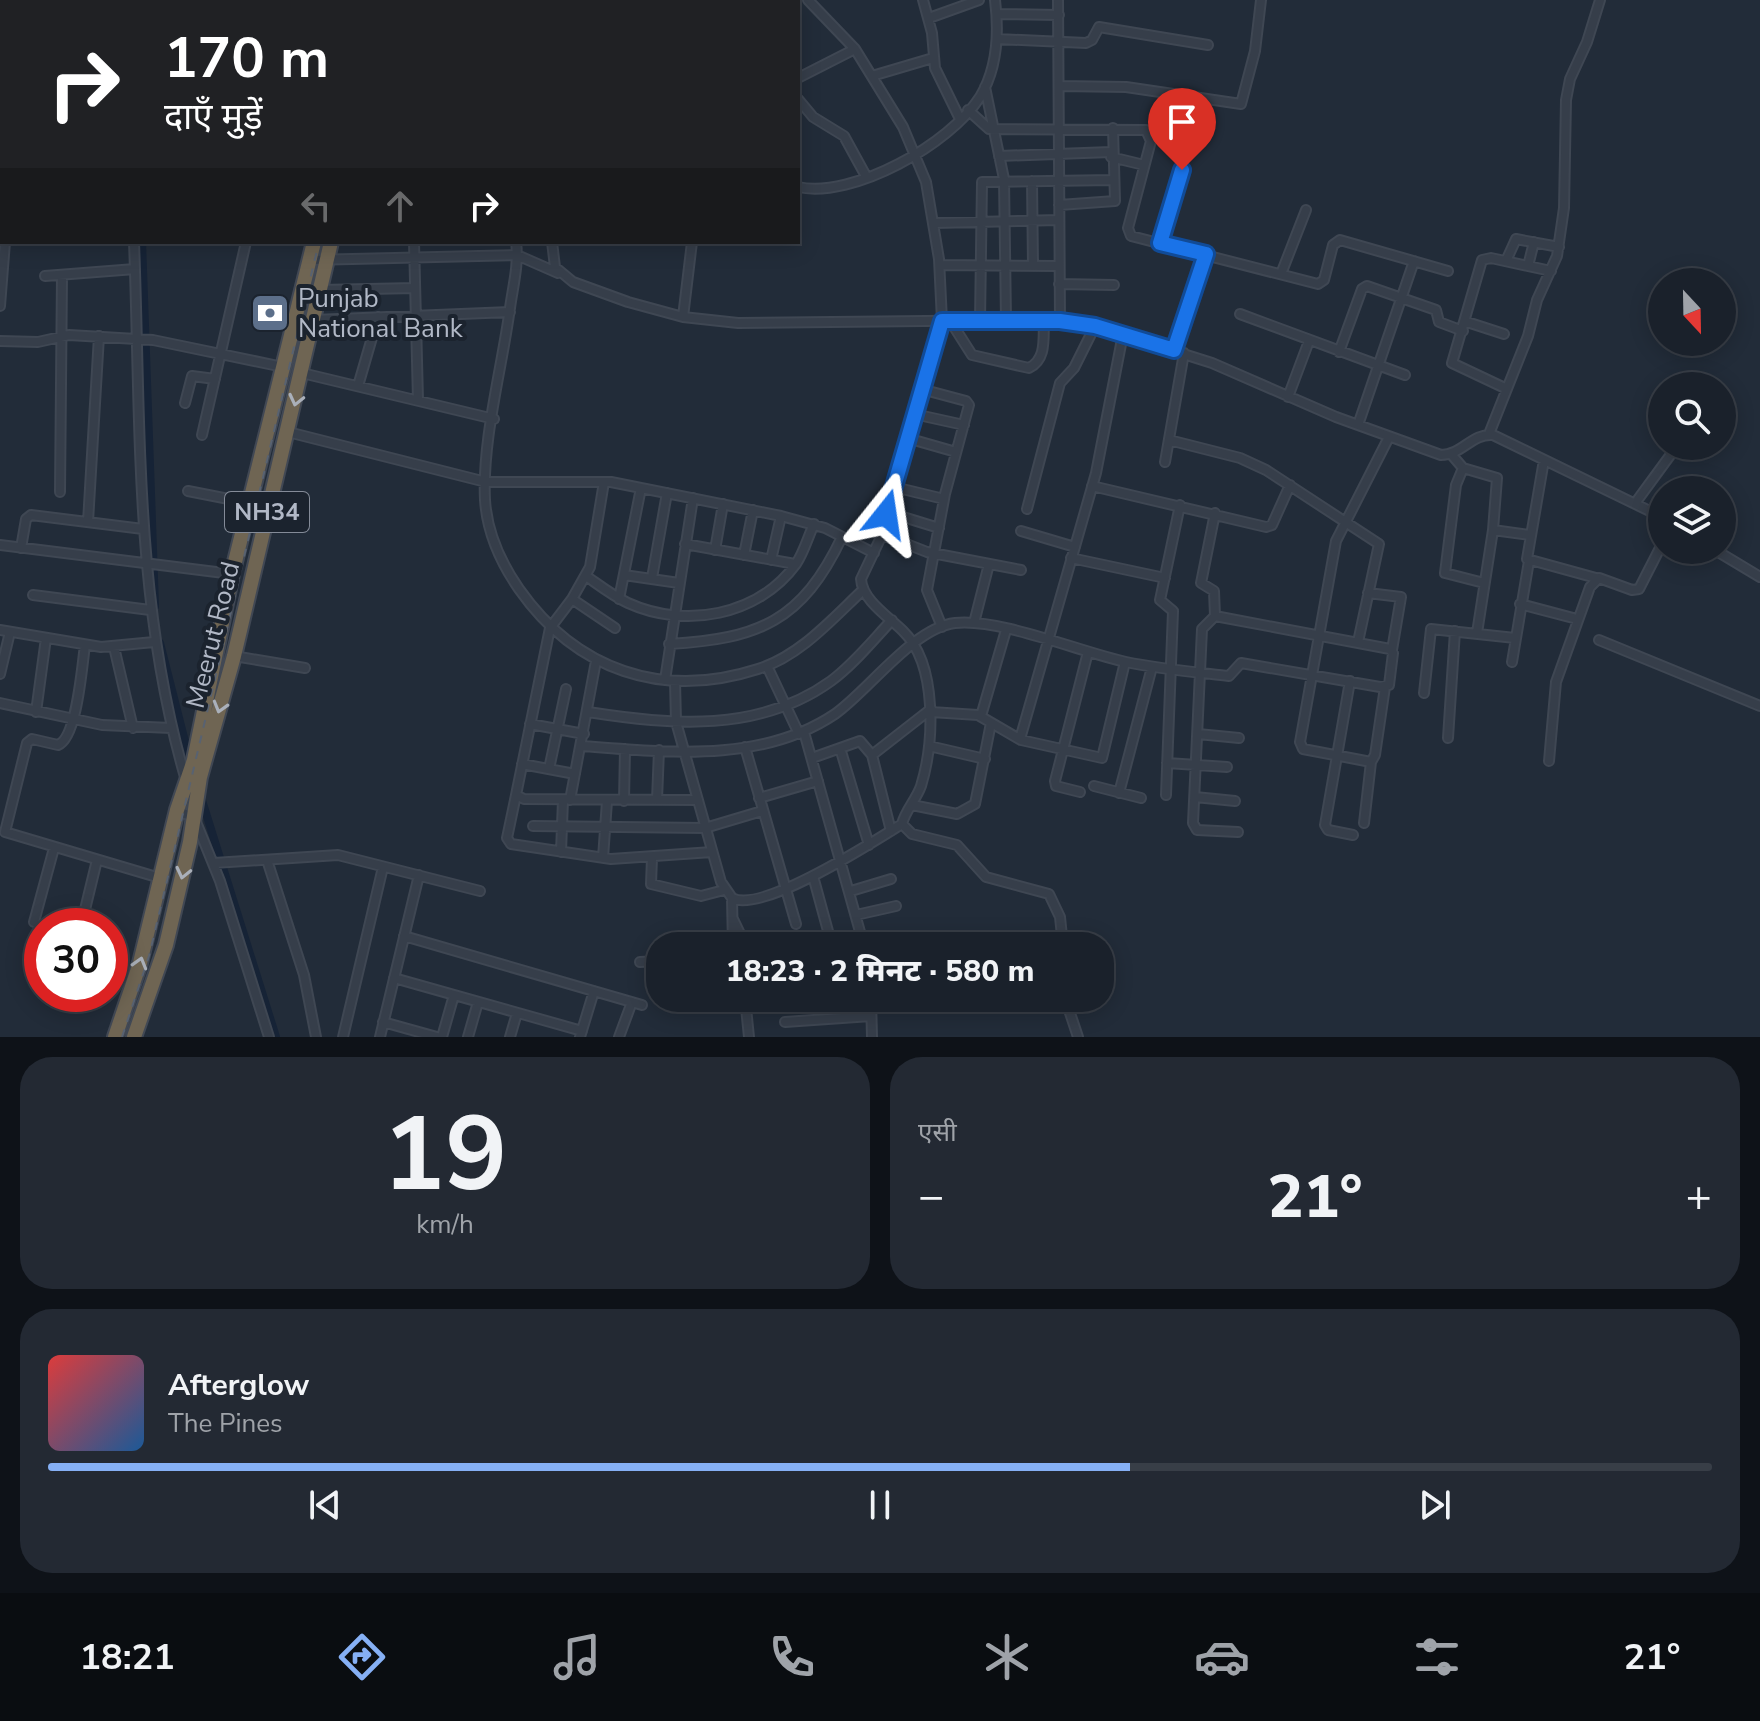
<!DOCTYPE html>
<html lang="hi">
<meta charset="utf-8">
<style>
body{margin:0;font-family:"Nunito Sans","Noto Sans Devanagari",sans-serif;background:#232933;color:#f1f3f6;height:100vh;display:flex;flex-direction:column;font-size:30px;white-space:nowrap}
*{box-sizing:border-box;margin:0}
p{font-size:26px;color:#9fa3a9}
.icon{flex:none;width:44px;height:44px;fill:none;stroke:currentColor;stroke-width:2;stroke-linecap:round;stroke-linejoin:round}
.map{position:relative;height:1037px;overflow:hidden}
.side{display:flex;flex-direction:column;gap:20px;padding:20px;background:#0e1218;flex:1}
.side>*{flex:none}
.top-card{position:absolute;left:0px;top:0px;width:800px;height:244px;box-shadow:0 4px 20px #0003,0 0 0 2px #383e47;background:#202124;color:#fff;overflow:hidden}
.needle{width:52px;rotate:158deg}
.buttons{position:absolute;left:1648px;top:268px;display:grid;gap:16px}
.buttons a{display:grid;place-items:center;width:88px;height:88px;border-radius:50%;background:#1a212b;box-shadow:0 4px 20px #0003,0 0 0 2px #383e47;font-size:40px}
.speed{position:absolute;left:24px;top:908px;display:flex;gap:16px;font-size:40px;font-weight:700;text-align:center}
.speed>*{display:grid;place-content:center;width:104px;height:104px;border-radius:50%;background:#1a212b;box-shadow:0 4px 20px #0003,0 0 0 2px #383e47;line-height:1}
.speed .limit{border:12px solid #d22;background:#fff;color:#111}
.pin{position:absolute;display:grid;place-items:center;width:68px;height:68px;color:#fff;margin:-82px -34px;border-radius:50% 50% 50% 0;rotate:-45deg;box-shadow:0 0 8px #0007}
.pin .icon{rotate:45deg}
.me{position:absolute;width:88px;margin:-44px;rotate:15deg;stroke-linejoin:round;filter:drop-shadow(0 0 6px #0008)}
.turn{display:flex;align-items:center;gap:28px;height:168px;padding:0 32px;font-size:36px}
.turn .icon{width:104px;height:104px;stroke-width:2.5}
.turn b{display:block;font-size:56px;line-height:68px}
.lanes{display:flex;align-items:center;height:76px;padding:0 32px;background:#0003;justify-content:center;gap:40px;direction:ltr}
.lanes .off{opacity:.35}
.big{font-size:60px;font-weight:800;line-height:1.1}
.side .tile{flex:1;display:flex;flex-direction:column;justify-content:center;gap:12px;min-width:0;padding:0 28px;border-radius:32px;background:#232933}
.side .dial{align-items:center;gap:0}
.dial b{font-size:104px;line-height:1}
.song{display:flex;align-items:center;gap:24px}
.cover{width:96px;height:96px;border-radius:12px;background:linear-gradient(135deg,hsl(0 70% 55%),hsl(210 70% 35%))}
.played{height:8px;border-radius:4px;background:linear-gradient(90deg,#86b0f5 65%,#383e47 65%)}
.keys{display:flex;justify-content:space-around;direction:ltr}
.heat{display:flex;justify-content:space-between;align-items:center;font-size:44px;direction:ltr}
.side .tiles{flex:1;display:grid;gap:20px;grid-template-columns:1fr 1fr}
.tile:last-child{grid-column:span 2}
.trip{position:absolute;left:646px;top:932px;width:468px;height:80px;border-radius:32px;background:#1a212b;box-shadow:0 4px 20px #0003,0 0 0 2px #383e47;font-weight:800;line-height:80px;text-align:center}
.tab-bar{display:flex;height:128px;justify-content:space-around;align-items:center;background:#0a0d11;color:#9fa3a9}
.tab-bar .icon{width:56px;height:56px}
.tab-bar .current{color:#86b0f5}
.tab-bar b{font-size:36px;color:#f1f3f6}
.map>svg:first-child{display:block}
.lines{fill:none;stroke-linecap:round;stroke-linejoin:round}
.canal{stroke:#162336;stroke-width:8}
.street-casing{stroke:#3f4753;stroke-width:12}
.highway-casing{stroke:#414854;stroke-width:18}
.street{stroke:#363e4a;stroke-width:8}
.highway{stroke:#6f6553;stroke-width:14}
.rail{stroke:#586271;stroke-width:2;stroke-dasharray:8 8;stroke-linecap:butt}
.oneway{stroke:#aab0ba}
.route-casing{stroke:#114b97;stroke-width:20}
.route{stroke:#1a73e8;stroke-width:14}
.labels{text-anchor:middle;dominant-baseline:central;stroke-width:8;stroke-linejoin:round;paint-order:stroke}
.shield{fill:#1b232e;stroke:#848b98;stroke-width:2}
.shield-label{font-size:24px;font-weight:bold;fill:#b1b8c6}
.poi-label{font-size:26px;fill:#b1b8c6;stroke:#1b232e;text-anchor:start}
.street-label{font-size:26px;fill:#b1b8c6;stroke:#1b232e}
</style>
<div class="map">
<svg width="1760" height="1037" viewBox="0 0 1760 1037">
<rect width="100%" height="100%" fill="#222c39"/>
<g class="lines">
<path class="canal" d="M133 0V2
M142 242 155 606
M160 643 191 765
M200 794 276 1037"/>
<defs>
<path id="street" d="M126 0V2
M161 0V2
M220 0V2
M487 0V2
M709 0 712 2
M808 0 855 49 903 127 926 182 939 259 942 321 881 537 861 579C862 600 889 617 903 631 938 665 934 743 921 786 916 800 905 811 902 824L912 834 957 845 986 877 1049 894 1060 917 1063 946
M923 0 932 33 935 68 960 119
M1058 0 1060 321
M17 2 18 0
M280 2V0
M426 2V0
M629 2V0
M699 2V0
M997 14 1059 15
M929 18 979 0
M997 39 1086 43 1092 40 1099 27 1208 45
M0 63 2 57
M872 76 933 58
M798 78 855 49
M0 86H2
M1060 86 1126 87 1241 104 1255 51 1261 0
M985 87 1004 179 1006 320
M798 99 813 117 844 136 867 178
M968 110 989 129 1146 130 1151 141 1128 228 1131 236 1318 284 1324 280 1333 245 1340 240 1448 271
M0 123H2
M999 156 1111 152
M1111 157 1144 165
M0 159H2
M1032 181 1033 266
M798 187C853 199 950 144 980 97 997 69 999 32 995 0
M1059 205 1115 201 1113 128
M935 223 1059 220
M0 233 2 234
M134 242C141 424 134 600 185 777
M414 242 418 400
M516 242C519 264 513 286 510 308 502 368 482 440 485 500 487 532 501 563 519 589 576 670 662 700 758 669 800 656 832 619 863 590
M552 242 555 267 573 282 628 302 683 317 738 323 1021 320 1095 326 1212 363 1336 417 1441 455C1462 455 1472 433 1493 435L1662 517
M1160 243 1200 98
M310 260 517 255 558 273
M1506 261 1516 239 1559 247
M940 265 1059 266
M1528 266 1534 242
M1281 274 1306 210
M45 276 135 269
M1059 284 1114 285
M321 290 415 288
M0 306 5 242
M1240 314 1405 375
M683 317 692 242
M314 320 510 312
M980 321 982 182 1113 180
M951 322 972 355 1029 368C1047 359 1043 338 1044 321
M1467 322 1504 334
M0 341 38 342 69 335 153 340 283 367
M1174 350 1206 254
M1339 352 1362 289 1367 286 1436 310 1439 322 1463 331
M302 373 494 419
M358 386 378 317
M921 389 966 401 969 405 945 494 927 590 942 627
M1507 389 1452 363 1482 260 1491 258 1551 271
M1288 397 1309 341
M185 403 192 376 215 379
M914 414 964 425
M1358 425 1414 261
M288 432 486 482H611L781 516 825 528 874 553
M1489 434 1528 336 1537 300 1557 256 1564 208 1566 100 1570 79 1587 42 1600 0
M202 435 246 242
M907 438 956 452
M1169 440 1240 458 1266 470 1379 544 1358 642
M1451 454 1463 468 1497 478 1493 530 1530 535
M1544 460 1527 559 1596 578
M1165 462 1184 353
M1463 468 1456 485 1445 573 1484 583
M604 482 590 567 572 599 550 628 516 795 524 799 698 800
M1092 486 1266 527 1272 525 1290 485
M894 487 944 499
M188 491 249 503
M60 492 62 275
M1636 502 1677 446
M1027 509 1060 383 1074 368 1095 326
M887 512 939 528
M88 522 99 336
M1021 531 1075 547
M881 534 927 552 1021 570
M685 544 795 564
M0 545 232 574
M21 548 26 519 31 515 143 529
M715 550 723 504
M1715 550 1760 577
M744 555 753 510
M1071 558 1165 578
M771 560 781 516
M624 575 679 583
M586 576C599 585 613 596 628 603 685 629 758 616 796 564 804 552 808 537 814 524
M652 578 667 493
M1368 593 1401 597 1392 650
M33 595 150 610
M572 599 615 628
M619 599 641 488
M1520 604 1577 619
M1215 616 1202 629 1193 823 1197 830 1238 832
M974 623 989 564
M0 630 101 647 154 642
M1477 633 1493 530
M1599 640 1760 706
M669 644C759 639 802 621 842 537
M85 645C82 666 77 738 58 745L32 739 27 743 5 832 160 878
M114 647 133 728
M234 656 305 668
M1512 662 1529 561
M767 666 799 734
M0 674 10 632
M665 680 693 498
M675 681 676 722 721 882 732 898C762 914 873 842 902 824
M1350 681 1325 825 1328 830 1353 835
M1424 693 1431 629 1515 638
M0 703 102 725 171 728
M36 712 46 638
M588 712C672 725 759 733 831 681 854 664 873 640 892 620
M931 712 978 715 1021 740 1102 758 1125 662
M981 716 1006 630
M530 724 584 734
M804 732 864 946
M1198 734 1239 738
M1448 738 1455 631
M1020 739 1096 473 1123 334
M581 746C666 752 761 764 835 714 869 690 913 628 955 623 1000 618 1080 652 1126 662 1160 669 1194 672 1229 676L1241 663 1380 687 1389 685 1393 653 1390 649 1215 616 1214 591 1201 583 1215 513
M929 746 985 759
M745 747 796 924
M840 748 869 845
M812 758 860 741 872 755
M1549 761 1556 682 1590 587 1599 578 1632 590 1639 589 1662 544
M1371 762 1375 755 1385 687
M1167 763 1227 767
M522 764 575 774
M549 769 566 689
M1094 786 1141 798
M1080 792 1056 786 1055 781 1088 652
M1119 793 1152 667
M516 795 507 838 511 844 611 859 712 852
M1166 795 1173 611 1160 600 1180 505
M1195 797 1235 801
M759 798 818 781
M570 800 596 661
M657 800 659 750
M624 801 625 749
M912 805 957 814 975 804 991 723
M177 811 194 817 220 881 269 1037
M1364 823 1371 762 1303 749 1300 742 1336 541 1389 437
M533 826 705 828 762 811
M891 831 872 755 931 709
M561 852 563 800
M603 858 607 801
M652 858 651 884 701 896 724 890
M267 860 304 975 316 1037
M214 863 338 855 480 891
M813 876 828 931
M851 891 891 879
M732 898 733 946
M856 915 896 906
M733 919 746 946
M34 922 54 848
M81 926 97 860
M404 936 642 1005
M640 962 660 961
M394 978 582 1031
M745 998 749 1037
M871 998 872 1037
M1065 998 1078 1037
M383 1022 437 1037
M785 1022 871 1016
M343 1037 383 867
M380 1037 419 875
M442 1037 454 995
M468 1037 478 1002
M510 1037 517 1013
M580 1037 594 991
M619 1037 632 1002"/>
<path id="highway" d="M348 2 349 0
M361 2V0
M115 1037 140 963 177 810 194 760 232 574 314 242
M134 1037 166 945 190 842 200 777 234 656 331 242"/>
</defs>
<use href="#street" class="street-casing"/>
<use href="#highway" class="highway-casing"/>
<use href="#street" class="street"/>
<use href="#highway" class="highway"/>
<path class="rail" d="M358 2V0
M122 1037 149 956 319 242"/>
</g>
<defs><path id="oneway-chevron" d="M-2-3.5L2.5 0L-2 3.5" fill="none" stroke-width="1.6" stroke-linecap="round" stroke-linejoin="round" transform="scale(2)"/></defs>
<g class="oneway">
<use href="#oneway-chevron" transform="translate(296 400) rotate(103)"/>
<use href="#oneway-chevron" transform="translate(220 707) rotate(106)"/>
<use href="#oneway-chevron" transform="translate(183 873) rotate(103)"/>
<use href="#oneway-chevron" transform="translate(140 963) rotate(-74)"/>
</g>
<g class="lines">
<defs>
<path id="route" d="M886 514 942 321H1060L1095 326 1174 350 1206 254 1160 243 1182 170"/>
</defs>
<use href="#route" class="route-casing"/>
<use href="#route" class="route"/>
</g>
<defs>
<symbol id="bank-square" viewBox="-11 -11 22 22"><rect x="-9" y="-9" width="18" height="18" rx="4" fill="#5c6f8a" stroke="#1b232e"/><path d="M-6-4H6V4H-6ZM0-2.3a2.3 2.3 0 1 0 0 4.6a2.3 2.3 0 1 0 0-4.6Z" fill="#fff"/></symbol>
</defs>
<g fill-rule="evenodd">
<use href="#bank-square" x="248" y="291" width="44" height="44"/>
</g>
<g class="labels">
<rect class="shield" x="225" y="492" width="84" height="40" rx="6"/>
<g class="shield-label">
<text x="267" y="512">NH34</text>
</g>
<g class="poi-label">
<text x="298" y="298">Punjab<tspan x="298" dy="30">National Bank</tspan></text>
</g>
<g class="street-label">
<text transform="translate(213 635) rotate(-76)">Meerut Road</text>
</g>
</g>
</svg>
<div class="buttons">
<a><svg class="needle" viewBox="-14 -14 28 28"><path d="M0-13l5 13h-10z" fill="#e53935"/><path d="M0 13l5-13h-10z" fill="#9fa3a9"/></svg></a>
<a><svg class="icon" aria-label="search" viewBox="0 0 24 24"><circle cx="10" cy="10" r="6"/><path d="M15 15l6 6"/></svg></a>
<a><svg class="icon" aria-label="layers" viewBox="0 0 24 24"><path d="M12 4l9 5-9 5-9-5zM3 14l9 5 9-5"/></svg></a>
</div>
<div class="speed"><div class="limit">30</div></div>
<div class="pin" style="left:1182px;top:170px;background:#d93025"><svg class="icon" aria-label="arrive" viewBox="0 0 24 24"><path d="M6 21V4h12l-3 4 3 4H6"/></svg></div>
<svg class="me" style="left:886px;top:514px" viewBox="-20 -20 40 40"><path d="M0-17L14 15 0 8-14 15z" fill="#1a73e8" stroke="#fff" stroke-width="4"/></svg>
<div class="trip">18:23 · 2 मिनट · 580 m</div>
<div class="top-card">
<div class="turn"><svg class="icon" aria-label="right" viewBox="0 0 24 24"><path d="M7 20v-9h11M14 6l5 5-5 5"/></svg><div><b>170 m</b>दाएँ मुड़ें</div></div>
<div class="lanes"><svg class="icon off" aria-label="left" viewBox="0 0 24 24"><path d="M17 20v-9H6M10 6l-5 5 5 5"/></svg><svg class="icon off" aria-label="ahead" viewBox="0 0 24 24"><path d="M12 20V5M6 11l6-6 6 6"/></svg><svg class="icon" aria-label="right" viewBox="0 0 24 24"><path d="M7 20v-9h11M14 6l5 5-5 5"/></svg></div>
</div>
</div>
<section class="side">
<div class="tiles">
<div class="tile dial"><b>19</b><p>km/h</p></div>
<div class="tile"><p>एसी</p>
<div class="heat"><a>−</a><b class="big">21°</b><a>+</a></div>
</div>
<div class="tile">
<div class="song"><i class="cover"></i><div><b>Afterglow</b><p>The Pines</p></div></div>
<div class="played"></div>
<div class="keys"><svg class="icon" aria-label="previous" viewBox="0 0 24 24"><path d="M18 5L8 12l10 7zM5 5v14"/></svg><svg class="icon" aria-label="pause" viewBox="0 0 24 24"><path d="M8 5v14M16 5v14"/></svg><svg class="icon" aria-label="next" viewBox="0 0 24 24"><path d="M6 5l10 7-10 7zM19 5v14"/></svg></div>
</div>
</div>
</section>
<nav class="tab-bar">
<b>18:21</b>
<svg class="icon current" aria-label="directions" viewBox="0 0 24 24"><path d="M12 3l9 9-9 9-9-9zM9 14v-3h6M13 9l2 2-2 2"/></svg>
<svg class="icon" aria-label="music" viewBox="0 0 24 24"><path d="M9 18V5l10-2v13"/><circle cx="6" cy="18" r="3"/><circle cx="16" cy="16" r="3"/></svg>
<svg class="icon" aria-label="phone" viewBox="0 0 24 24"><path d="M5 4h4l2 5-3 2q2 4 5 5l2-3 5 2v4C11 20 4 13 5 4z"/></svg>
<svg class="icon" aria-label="climate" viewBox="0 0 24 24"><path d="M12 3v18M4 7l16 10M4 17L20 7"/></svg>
<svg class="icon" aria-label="car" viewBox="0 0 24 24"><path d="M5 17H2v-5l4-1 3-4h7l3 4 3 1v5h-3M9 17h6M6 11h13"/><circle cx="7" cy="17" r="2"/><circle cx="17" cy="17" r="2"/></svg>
<svg class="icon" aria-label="filters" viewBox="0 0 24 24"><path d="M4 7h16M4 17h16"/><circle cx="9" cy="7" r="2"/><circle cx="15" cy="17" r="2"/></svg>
<b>21°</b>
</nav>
